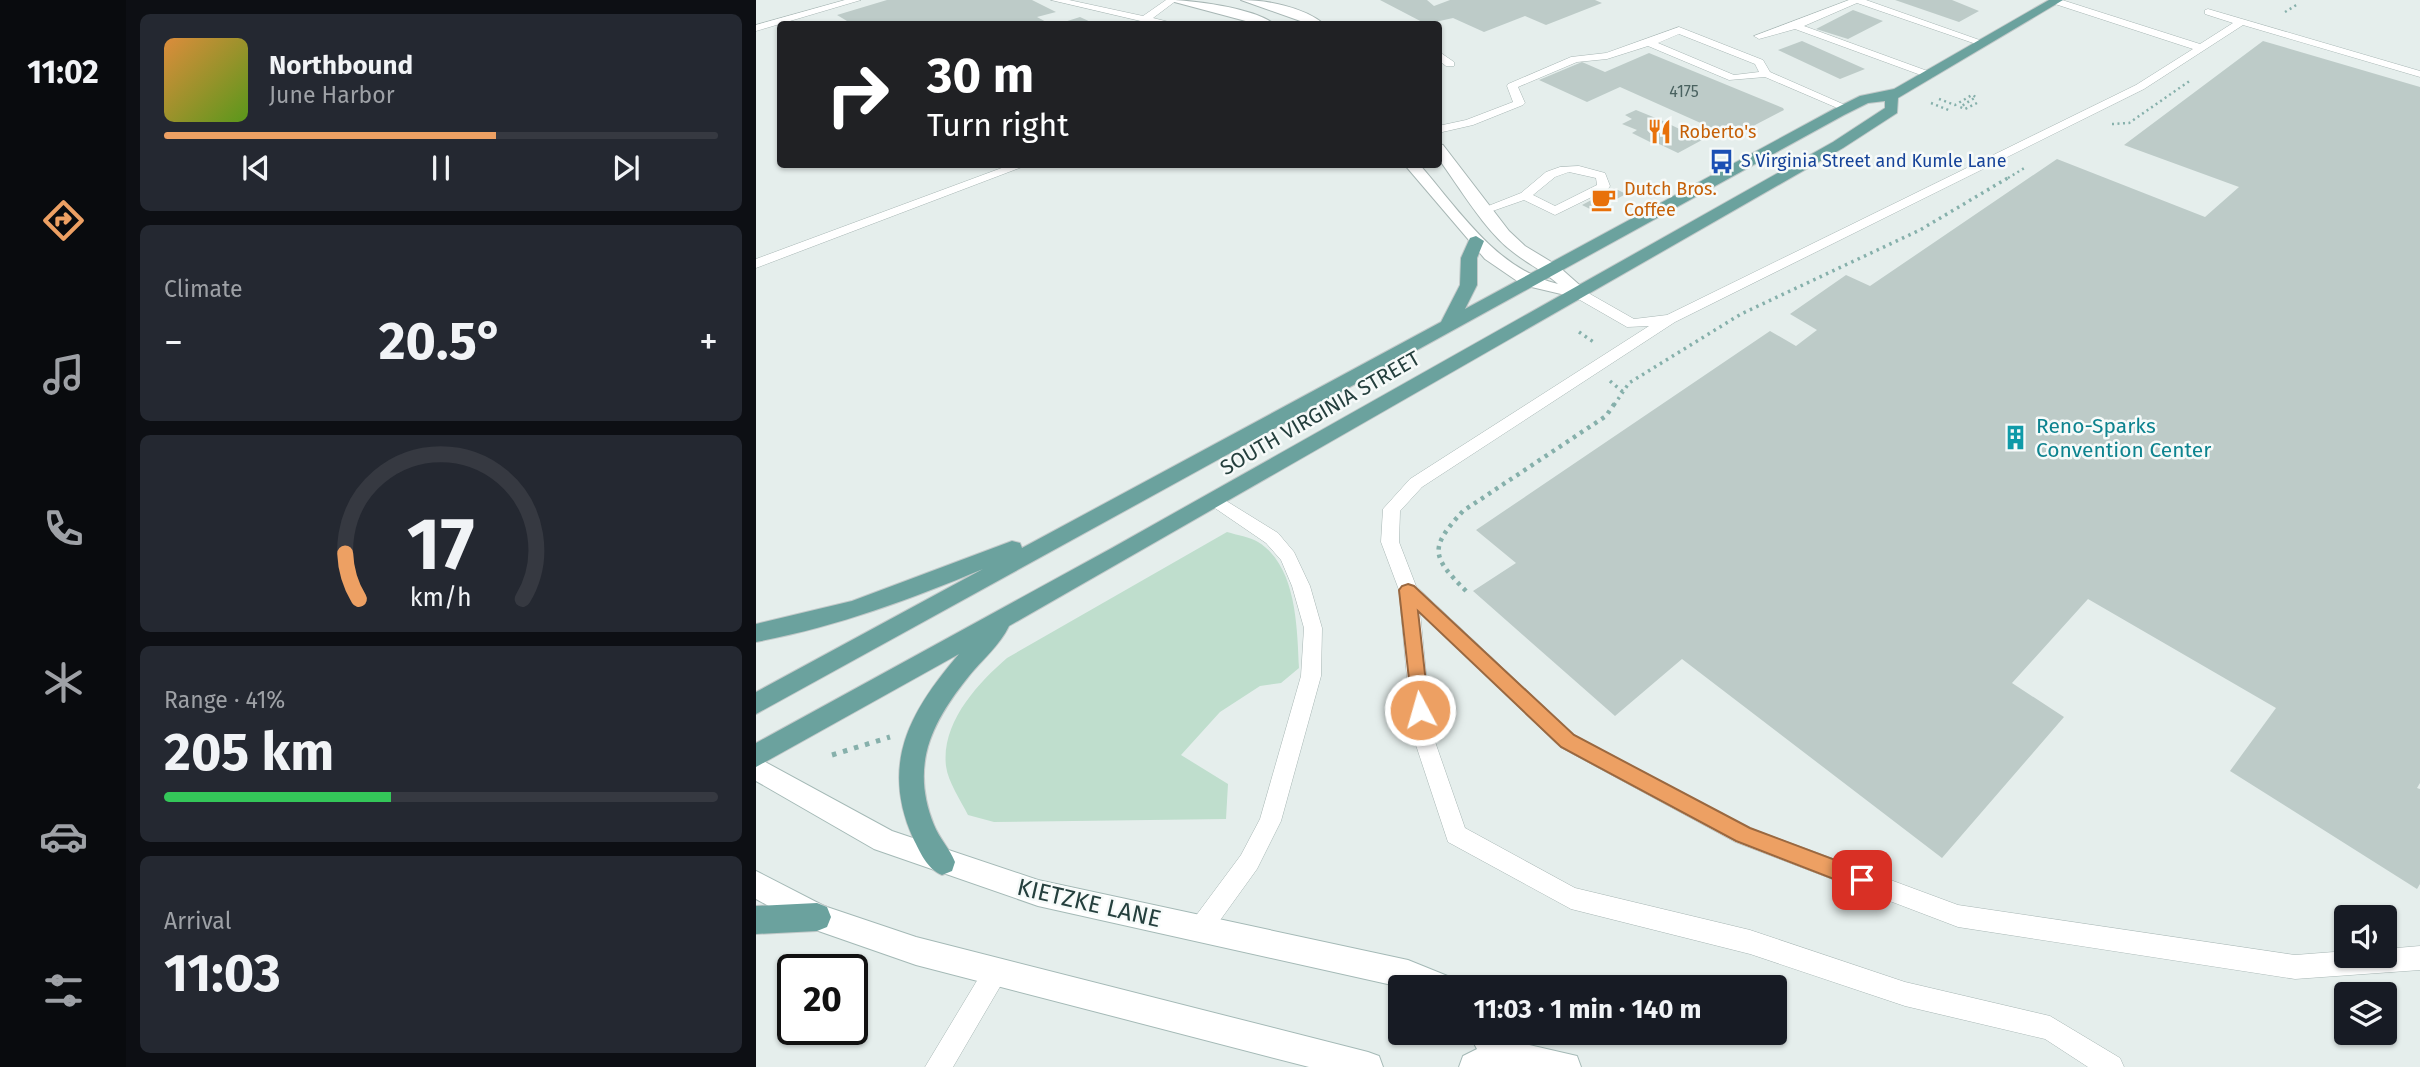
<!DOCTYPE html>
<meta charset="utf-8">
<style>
body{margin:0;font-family:"Fira Sans",sans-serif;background:#242831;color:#f1f3f6;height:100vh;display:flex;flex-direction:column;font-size:26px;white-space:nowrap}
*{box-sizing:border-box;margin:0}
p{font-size:23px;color:#9ea1a6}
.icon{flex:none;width:38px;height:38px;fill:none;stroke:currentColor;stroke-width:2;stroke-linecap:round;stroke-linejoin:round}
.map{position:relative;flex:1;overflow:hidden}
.drawer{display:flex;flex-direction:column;gap:14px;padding:14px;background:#0d0f14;width:630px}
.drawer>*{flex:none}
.hud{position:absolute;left:21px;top:21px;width:665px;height:147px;border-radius:7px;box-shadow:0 2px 5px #0004;background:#202124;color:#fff;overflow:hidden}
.controls{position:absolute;left:1578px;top:905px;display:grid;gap:14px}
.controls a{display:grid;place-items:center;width:63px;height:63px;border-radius:7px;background:#171b24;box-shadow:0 2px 5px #0004;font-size:35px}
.speed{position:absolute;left:21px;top:954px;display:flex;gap:14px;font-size:35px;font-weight:700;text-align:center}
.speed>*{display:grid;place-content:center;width:91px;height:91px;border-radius:50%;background:#171b24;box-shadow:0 2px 5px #0004;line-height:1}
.speed .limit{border:4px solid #111;border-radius:10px;background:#fff;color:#111}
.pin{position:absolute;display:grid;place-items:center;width:60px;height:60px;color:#fff;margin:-30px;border-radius:14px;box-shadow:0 4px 10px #0006}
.me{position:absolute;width:77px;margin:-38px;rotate:354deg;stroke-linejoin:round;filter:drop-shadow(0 0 5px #0008)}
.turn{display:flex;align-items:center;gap:24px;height:147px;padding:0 35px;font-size:32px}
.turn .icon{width:91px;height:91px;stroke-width:2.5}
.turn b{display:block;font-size:49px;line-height:60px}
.big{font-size:52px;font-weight:700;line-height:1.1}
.drawer .card{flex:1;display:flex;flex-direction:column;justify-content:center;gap:10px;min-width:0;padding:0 24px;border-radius:10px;background:#242831}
.drawer .dial{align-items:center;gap:0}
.dial svg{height:182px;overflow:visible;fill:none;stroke:#363941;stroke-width:7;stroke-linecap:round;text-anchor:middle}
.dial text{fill:#f1f3f6;stroke:none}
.song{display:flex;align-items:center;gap:21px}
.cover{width:84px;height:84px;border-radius:10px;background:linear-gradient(135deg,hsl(30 70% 55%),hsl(90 70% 35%))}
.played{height:7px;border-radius:4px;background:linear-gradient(90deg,#eda063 60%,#363941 60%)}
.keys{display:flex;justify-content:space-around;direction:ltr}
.heat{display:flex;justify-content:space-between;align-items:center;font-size:38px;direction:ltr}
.charge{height:10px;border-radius:5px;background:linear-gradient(90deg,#34c759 41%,#363941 0)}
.trip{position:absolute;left:632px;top:975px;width:399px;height:70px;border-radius:7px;background:#171b24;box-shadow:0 2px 5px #0004;font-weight:700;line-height:70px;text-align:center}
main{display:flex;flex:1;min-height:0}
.tabs{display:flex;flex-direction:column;width:126px;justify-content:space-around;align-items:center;background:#090b0e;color:#9ea1a6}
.tabs .icon{width:49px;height:49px}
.tabs .active{color:#eda063}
.tabs b{font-size:32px;color:#f1f3f6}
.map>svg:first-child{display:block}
.green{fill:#bfdecd}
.building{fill:#bdcbc8}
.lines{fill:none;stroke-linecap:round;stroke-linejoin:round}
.service-casing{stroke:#a7b6b4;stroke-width:1}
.tertiary-casing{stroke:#a7b6b4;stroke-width:2}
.secondary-casing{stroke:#a4b9b6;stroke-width:2}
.primary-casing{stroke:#c2c9c9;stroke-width:2}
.path-far3{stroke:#86b0ab;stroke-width:2.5;stroke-dasharray:2 3.5;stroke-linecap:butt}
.path-far2{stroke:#86b0ab;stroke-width:3.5;stroke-dasharray:2.5 4.5;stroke-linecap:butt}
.path-far1{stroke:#86b0ab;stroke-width:4.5;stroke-dasharray:3.5 5;stroke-linecap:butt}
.path{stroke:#86b0ab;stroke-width:5;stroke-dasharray:4.5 7;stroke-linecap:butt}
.service{fill:#fff;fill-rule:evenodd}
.tertiary{fill:#fff;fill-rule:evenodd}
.secondary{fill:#fff;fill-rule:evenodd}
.primary{fill:#6ba29e;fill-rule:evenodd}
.route{fill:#eda063;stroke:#9a6840;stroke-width:2}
.labels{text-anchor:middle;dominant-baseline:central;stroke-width:5;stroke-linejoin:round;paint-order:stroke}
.far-number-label{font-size:16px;fill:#4a6260}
.far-food-label{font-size:18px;fill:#c56008;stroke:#f6faf9;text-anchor:start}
.far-transit-label{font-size:18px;fill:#164399;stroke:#f6faf9;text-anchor:start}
.street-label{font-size:21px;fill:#243f3d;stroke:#f6faf9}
.culture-label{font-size:21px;fill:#0d838f;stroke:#f6faf9;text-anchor:start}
.near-street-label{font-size:24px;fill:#243f3d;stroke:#f6faf9}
</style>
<main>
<nav class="tabs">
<b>11:02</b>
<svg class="icon active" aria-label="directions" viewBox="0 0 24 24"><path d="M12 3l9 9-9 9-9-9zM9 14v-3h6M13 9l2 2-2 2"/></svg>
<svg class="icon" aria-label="music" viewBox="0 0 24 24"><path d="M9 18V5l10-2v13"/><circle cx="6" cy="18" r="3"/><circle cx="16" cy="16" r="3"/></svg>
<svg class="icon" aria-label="phone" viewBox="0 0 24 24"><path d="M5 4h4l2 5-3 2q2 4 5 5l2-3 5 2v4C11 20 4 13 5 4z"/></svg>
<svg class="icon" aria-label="climate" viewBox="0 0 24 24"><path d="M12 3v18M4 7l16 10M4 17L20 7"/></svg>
<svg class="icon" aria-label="car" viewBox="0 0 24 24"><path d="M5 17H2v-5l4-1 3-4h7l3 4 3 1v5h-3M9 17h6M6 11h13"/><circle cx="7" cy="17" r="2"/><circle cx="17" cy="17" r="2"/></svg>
<svg class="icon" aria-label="filters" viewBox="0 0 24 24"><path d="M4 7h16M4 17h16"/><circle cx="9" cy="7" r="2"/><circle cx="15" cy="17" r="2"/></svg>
</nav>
<section class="drawer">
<div class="card">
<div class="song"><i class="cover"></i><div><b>Northbound</b><p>June Harbor</p></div></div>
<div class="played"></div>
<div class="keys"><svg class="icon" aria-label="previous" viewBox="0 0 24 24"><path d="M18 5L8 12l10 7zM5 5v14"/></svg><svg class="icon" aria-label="pause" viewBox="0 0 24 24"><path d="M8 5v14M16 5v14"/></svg><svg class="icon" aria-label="next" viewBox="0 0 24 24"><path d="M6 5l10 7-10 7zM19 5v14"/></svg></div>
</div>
<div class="card"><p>Climate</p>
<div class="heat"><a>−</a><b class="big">20.5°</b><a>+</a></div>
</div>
<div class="card dial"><svg viewBox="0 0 100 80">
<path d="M14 69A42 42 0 1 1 86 69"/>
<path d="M14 69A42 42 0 0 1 8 49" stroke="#eda063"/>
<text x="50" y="56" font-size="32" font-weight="700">17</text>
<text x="50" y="72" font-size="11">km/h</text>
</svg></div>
<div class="card"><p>Range · 41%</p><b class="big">205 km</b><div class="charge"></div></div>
<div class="card"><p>Arrival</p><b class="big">11:03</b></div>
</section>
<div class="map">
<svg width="1664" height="1067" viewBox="0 0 1664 1067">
<rect width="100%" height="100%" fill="#e5eeec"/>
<path class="green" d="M471 532C481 535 494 537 502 542 541 566 541 628 543 668L525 683 504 686 464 712 425 755 472 784 470 819 238 822 212 815C205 801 192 782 190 766 185 723 221 684 251 658Z"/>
<path class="building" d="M131 0H276L300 12 281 17 294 24H96L81 15Z
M624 0H671L678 6 694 0H839L846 3 790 25 769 16 728 32 697 18 670 24Z
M1139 0H1196L1223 11 1203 22Z
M1097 10 1127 21 1092 39 1060 29Z
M324 17 339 24H302Z
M1046 41 1109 69 1084 79 1022 50Z
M1507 41 1664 87V783L1661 788 1664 789V884L1661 889 1474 771 1520 708 1332 599 1256 683 1308 717 1186 858 926 659 859 716 717 591 760 563 720 530 1014 331 1040 346 1061 330 1034 314 1090 275 1114 286 1301 159 1449 217 1483 187 1368 145Z
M893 53 1027 108 1028 110 976 137 864 87 831 102 783 80 826 62 849 72Z
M880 110 907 121 946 140 922 153 901 143 898 144 876 133 881 130 866 124 876 119 869 115Z
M858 188 870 194 838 211 826 205Z"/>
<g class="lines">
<defs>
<path id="service" d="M89 0H105L0 31V25Z
M295 0H313L387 16 410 0H421L397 18 421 24 389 22Z
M1093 0H1110L1232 43 1223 45 1101 3 1048 26 1177 73V77L1173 78 1039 29 1003 39 998 36Z
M1295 0H1306L1444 44 1477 23 1449 14V10L1452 9 1664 71V77L1487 25 1388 89 919 322 666 487 644 511 643 542 660 586 818 735 994 828 1202 905 1539 955 1591 951V956H1629V949L1664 946V970L1539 979 1202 927 979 842 804 747 664 612 676 733 709 828 819 888 994 930 1149 982 1294 1016 1364 1058 1368 1067H1332L1289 1039 1149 1006 994 954 815 909 692 842 656 733 643 590 625 542 627 509 654 479 893 326 871 327 817 296V290H827L878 319 911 315 1380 85 1437 49 1296 3Z
M923 27 1007 60 1014 72 1096 108 1086 110 1009 77 973 80 892 46 851 59 821 62 762 87 769 103 767 105 717 125 682 133V126L710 120 757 102 751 86 752 84 815 57 850 53ZM923 34 999 64 1003 72 978 75 902 43Z
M682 51 698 62V66H690L682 60Z
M249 164H264L266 167 0 268V259L251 166Z
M823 166 849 173 854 186 852 189 799 215 768 200 728 214 722 210 765 193 790 172 804 167ZM813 172 840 178 841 185 799 206 777 195 799 177Z
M459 494 522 533 538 552 554 586 566 628 565 676 525 821 501 869 452 937 444 940 436 937 432 929 436 921 485 855 504 819 545 676 548 628 536 586 525 560 510 543 453 504 451 500 453 496Z
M240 961 249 964 252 973 197 1067H169L231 964Z"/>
<path id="tertiary" d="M411 0C437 0 498 8 518 24H501Z
M485 0C511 0 547 7 568 24H553Z
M682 144 687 145 753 231 769 246 802 266 828 289 830 293 828 297 822 298 767 285 729 259 648 164H663C703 210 741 270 802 284 788 271 772 264 757 252 729 231 704 188 682 158Z"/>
<path id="secondary" d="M0 757 136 831 282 880 652 960 694 977 699 987H645L282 906 118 849 0 781Z
M0 871 68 906 160 937 612 1052 623 1056 627 1067H553L160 965 51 927 0 899Z
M712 1032H746L752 1040 821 1056 825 1067H703L707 1056 721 1049Z"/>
<path id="primary" d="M1293 0H1307L1142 98 1141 113 1087 148 253 626C244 645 226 660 213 676 175 723 154 766 178 825 183 838 194 849 199 862L196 871 186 875C171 869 164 852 157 838 124 764 154 711 203 654L0 767V743L356 548 1077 142 1129 108V101L1112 103 1088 115 0 714V692L227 569C153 600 79 627 0 642V624L96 601 256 541 264 543 266 548 685 322 704 285 705 258 714 238 720 236 728 241 721 258V285L709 309 1078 109 1104 96 1138 89Z
M61 903 71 907 75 917 71 927 61 931 0 934V906Z"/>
</defs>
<use href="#service" class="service-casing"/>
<use href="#tertiary" class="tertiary-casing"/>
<use href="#secondary" class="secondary-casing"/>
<use href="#primary" class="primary-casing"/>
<path class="path-far3" d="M1529 12 1542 4
M1183 99 1199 105 1216 95 1220 97 1204 107 1209 109 1221 103
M1175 103 1195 111
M1356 124 1373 123 1435 80
M1252 178 1270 167"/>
<path class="path-far2" d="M823 332 839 343
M854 381 867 392
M858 405 873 383 985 314 1164 230 1255 176"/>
<path class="path-far1" d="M710 591C675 556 673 548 707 511L850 416 859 403"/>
<path class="path" d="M76 755 134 737"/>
<use href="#service" class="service"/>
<use href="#tertiary" class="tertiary"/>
<use href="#secondary" class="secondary"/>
<use href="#primary" class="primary"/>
</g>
<path class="route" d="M652 584 658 586 818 735 994 828 1114 873 1117 880 1114 887 1106 890 980 841 805 747 662 611 673 710 670 715 664 717 657 715 643 590 646 586Z"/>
<defs>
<symbol id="restaurant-bare" viewBox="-9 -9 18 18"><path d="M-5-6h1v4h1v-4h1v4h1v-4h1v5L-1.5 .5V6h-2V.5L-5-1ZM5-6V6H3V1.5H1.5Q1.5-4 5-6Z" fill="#e8710a" stroke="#f6faf9" stroke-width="2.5" paint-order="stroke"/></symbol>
<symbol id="bus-bare" viewBox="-9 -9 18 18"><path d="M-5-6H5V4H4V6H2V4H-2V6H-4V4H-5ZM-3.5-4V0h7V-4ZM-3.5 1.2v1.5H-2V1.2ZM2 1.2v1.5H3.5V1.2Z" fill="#1a4fb4" stroke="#f6faf9" stroke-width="2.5" paint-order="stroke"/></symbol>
<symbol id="cafe-bare" viewBox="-9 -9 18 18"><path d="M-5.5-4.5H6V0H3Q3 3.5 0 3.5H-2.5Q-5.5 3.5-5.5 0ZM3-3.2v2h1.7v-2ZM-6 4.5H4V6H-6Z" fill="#e8710a" stroke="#f6faf9" stroke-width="2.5" paint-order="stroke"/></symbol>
<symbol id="building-bare" viewBox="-9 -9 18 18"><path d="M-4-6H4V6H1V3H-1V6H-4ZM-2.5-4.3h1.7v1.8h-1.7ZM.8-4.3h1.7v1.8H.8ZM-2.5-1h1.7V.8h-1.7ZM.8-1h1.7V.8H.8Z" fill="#0f9aa8" stroke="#f6faf9" stroke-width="2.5" paint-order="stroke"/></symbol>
</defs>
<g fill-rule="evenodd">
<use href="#restaurant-bare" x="886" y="114" width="35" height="35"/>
<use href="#bus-bare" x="948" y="144" width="35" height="35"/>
<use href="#cafe-bare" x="830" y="182" width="35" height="35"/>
<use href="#building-bare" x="1242" y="420" width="35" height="35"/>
</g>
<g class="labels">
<g class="far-number-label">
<text x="928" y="91">4175</text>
</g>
<g class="far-food-label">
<text x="923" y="132">Roberto's</text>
<text x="868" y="189">Dutch Bros.<tspan x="868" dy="21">Coffee</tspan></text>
</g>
<g class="far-transit-label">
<text x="985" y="161">S Virginia Street and Kumle Lane</text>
</g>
<g class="street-label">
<text transform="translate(564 413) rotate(-30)">SOUTH VIRGINIA STREET</text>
</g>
<g class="culture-label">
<text x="1280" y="426">Reno-Sparks<tspan x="1280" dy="24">Convention Center</tspan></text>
</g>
<g class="near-street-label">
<text transform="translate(333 903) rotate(13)">KIETZKE LANE</text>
</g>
</g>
</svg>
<div class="controls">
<a><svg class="icon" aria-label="sound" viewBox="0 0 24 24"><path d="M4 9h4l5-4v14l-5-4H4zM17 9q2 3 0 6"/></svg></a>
<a><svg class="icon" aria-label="layers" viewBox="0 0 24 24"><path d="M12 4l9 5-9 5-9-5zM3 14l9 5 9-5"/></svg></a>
</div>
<div class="speed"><div class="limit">20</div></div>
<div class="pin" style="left:1106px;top:880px;background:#d93025"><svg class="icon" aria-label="arrive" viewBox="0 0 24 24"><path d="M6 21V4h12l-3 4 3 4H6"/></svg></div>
<svg class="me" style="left:664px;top:710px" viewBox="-20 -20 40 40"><circle r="17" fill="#eda063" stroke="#fff" stroke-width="3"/><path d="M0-11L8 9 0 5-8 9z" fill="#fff"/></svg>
<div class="trip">11:03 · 1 min · 140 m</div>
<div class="hud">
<div class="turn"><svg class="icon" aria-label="right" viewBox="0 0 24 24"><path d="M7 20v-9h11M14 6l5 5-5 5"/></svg><div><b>30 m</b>Turn right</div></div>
</div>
</div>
</main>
